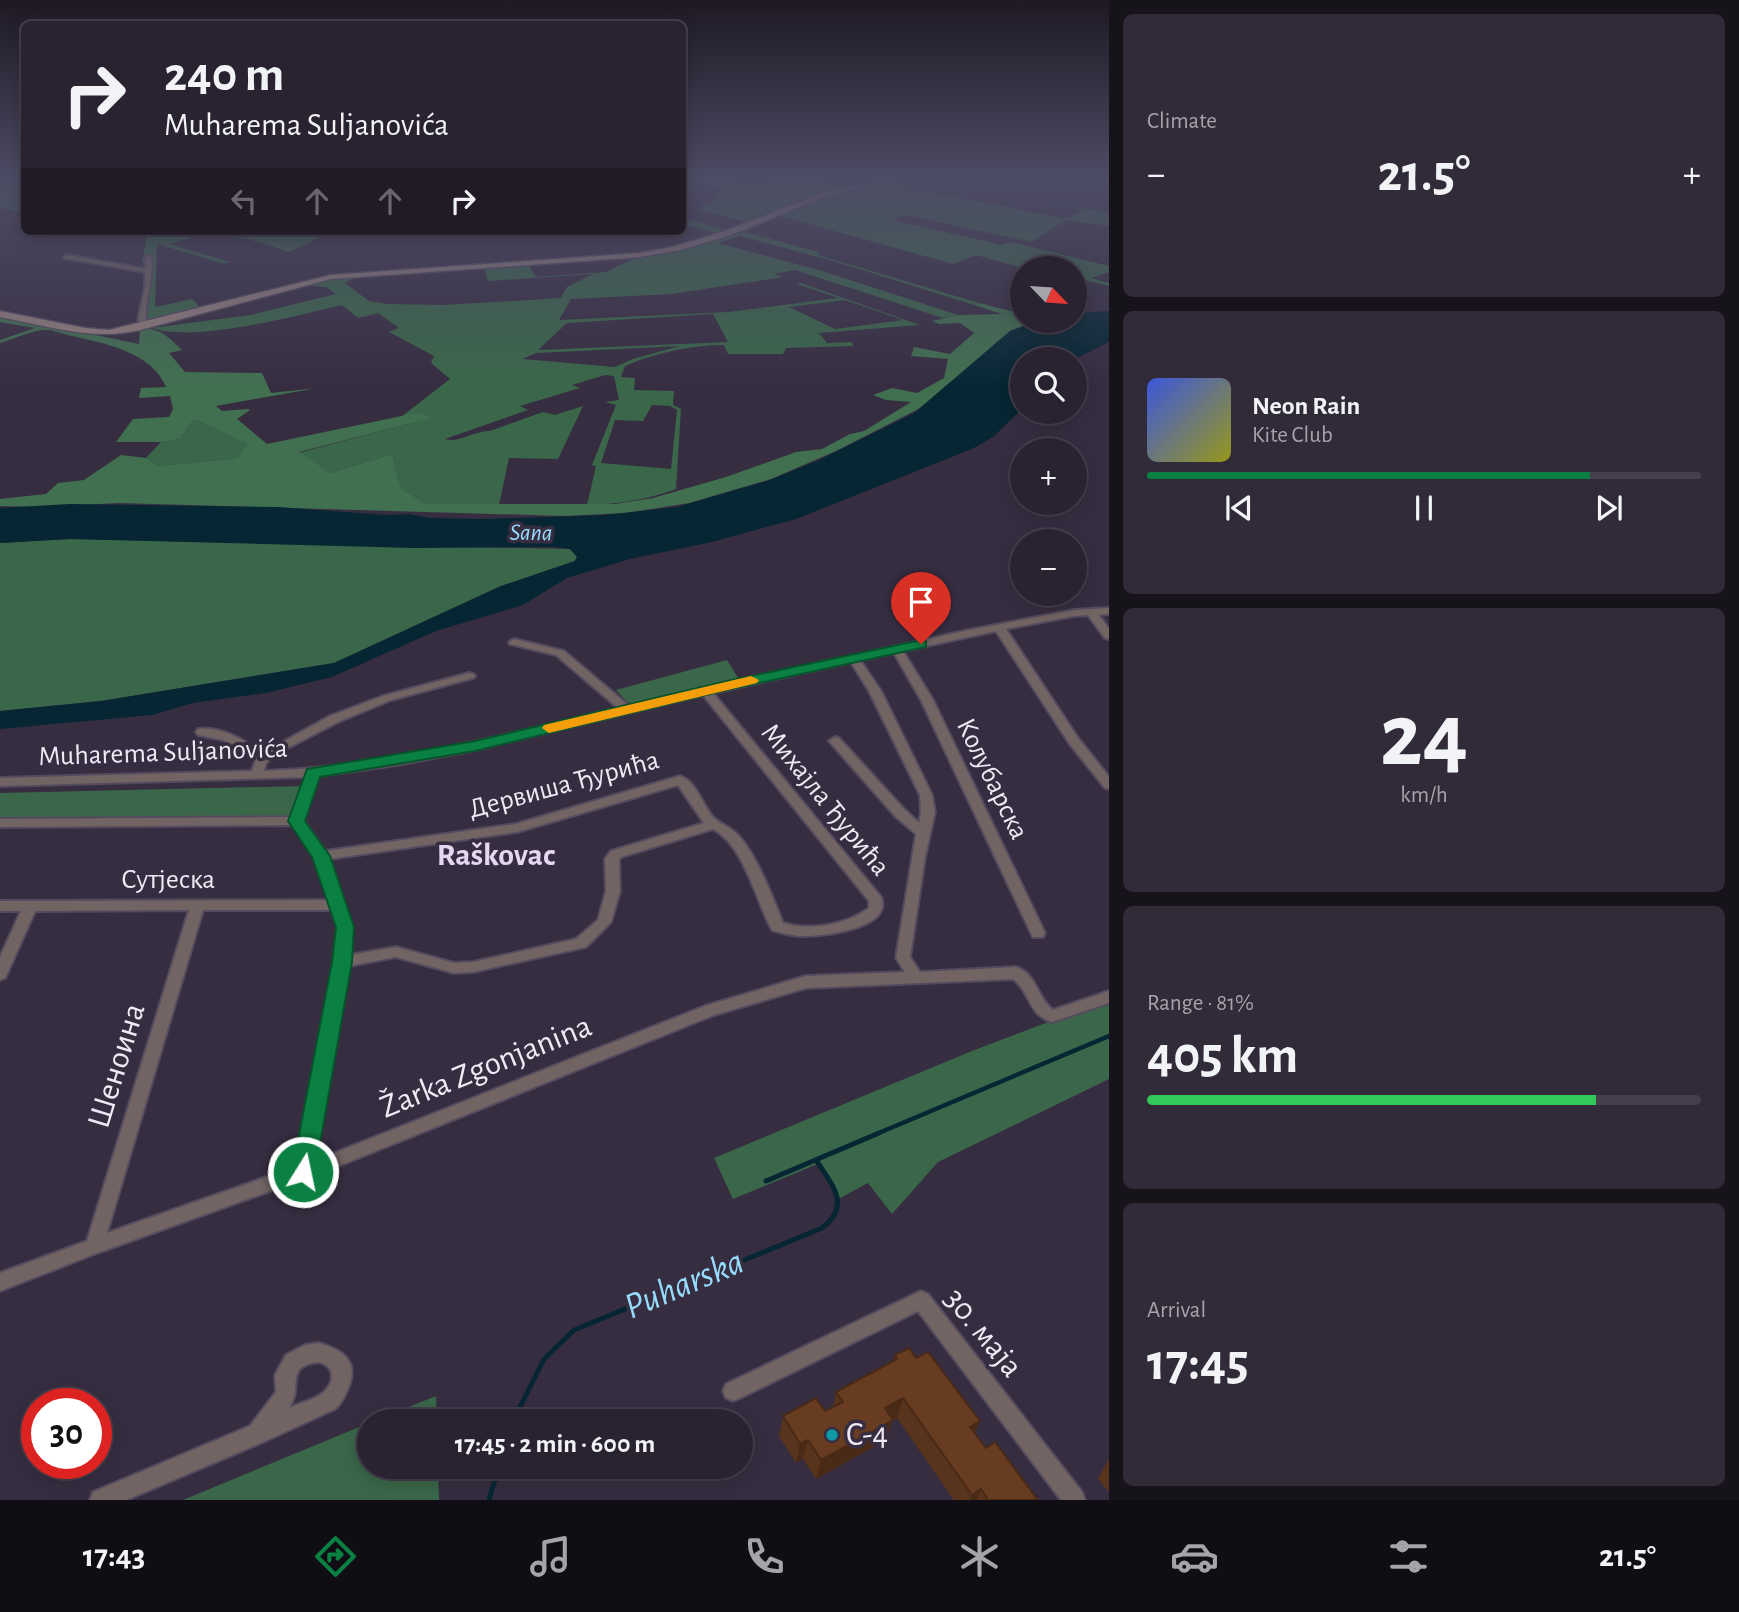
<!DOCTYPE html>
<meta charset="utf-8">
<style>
body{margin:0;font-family:"Alegreya Sans",sans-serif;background:#312a39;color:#f1f3f6;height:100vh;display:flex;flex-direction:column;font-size:26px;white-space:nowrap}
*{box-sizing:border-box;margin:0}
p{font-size:23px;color:#a5a4ab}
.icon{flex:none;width:38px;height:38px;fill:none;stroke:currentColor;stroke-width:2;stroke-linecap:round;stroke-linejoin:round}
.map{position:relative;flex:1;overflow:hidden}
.panel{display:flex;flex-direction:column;gap:14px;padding:14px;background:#17131b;width:630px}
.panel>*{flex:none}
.guide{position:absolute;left:21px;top:21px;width:665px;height:214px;border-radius:10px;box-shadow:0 4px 18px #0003,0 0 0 2px #453f4d;background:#292231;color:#f1f3f6;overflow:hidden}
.needle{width:46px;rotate:115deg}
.buttons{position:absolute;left:1010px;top:256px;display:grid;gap:14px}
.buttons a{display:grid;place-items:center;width:77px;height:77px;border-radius:50%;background:#292231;box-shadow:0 4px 18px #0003,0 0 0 2px #453f4d;font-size:35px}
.speed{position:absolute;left:21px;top:1388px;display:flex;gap:14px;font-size:35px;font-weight:700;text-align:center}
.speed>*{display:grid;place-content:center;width:91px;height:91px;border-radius:50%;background:#292231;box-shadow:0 4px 18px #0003,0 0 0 2px #453f4d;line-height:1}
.speed .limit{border:10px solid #d22;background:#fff;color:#111}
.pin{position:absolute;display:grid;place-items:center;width:60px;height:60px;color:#fff;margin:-72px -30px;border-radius:50% 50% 50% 0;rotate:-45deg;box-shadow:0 0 7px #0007}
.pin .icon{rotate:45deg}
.me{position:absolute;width:77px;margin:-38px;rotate:10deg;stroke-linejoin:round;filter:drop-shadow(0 0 5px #0008)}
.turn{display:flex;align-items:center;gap:24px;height:147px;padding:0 28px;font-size:32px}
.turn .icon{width:91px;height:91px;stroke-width:2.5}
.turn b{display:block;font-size:49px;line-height:60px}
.lanes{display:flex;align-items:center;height:66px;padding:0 28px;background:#0003;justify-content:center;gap:35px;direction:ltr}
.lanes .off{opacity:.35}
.big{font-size:52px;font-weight:700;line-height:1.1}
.panel .tile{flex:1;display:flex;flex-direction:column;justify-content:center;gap:10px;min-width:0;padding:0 24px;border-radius:10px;background:#312a39}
.panel .dial{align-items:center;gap:0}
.dial b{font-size:91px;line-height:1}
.song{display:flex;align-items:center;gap:21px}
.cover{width:84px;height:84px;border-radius:10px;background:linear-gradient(135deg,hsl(230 70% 55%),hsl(60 70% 35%))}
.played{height:7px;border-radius:4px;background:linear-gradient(90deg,#0b8043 80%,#453f4d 80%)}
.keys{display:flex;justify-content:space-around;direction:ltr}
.heat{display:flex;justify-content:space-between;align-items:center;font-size:38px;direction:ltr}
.charge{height:10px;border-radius:5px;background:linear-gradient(90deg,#34c759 81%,#453f4d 0)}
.trip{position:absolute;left:357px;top:1409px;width:396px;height:70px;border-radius:35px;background:#292231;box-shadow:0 4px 18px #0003,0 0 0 2px #453f4d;font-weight:700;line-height:70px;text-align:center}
.dock{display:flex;height:112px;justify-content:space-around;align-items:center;background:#100e14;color:#a5a4ab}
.dock .icon{width:49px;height:49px}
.dock .active{color:#0b8043}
.dock b{font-size:32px;color:#f1f3f6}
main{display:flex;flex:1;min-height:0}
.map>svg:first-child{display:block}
.green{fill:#3a6749;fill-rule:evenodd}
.forest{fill:#417050}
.water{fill:#062633}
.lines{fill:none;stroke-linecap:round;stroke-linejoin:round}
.stream-far1{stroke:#062633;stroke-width:4.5}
.stream{stroke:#062633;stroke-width:5}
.street-casing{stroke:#544b5e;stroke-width:4}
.secondary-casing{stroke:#544b5e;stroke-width:3}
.street{fill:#716463;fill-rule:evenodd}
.secondary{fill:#95807e;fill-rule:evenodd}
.wall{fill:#59341c}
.shaded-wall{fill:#482a17}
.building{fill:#673c21;stroke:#482a17;stroke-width:2}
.route{fill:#0b8043;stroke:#07532c;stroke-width:2}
.slow{fill:#f59e0b}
.culture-dot{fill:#0f9aa8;stroke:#372d41;stroke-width:2.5}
.labels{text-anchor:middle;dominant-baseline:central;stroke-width:7;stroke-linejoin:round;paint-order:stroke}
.far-water-label{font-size:24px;font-style:italic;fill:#96dbfb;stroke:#372d41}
.street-label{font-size:28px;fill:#efe9f6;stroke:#372d41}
.quarter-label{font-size:32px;font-weight:bold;fill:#e4d7f1;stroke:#372d41}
.near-street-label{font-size:33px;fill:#efe9f6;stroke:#372d41}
.near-poi-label{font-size:33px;fill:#efe9f6;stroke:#372d41;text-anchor:start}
.near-water-label{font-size:37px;font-style:italic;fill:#96dbfb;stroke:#372d41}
</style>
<main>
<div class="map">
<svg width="1109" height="1500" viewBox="0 0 1109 1500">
<rect width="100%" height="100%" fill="#372d41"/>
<path class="green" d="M811 178 851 187 798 201 720 234 683 224V218L726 230 747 222 697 209 711 204 719 192 726 189 682 179H728L759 185 768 181 758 179Z
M882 183C944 194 1005 207 1067 219L1080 213 1082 209 1044 202 1103 211 1101 212 1109 214V226L1066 220 1031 242 906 215 892 220 1002 245 1012 242 1109 266V272L1091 278 1109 283V286L1084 280 1075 282 1074 268H1022L976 255 953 264 781 216 745 232 819 252 818 255 979 303 974 305 840 263 740 236 718 243 822 271 958 315 943 318 795 270 774 274 784 277 671 294 571 299 559 320 728 312 838 298 797 284 801 283 920 325 819 333 827 343 852 342 853 346 786 348 783 354H728L724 345C690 345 655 353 625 366L621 377 635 378 634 390 674 391 673 405 681 409 676 489C646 500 618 504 587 505L596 466 592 465 616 405 605 402 619 400 614 376 605 375 572 385 580 388 520 406 528 410 445 439C458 444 475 430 490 431L543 412 555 415 583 406 558 459 509 458 499 505 426 504 401 488 392 454 330 473 298 453 431 418 421 412 401 417 450 379 431 363 434 356 389 332 399 328 378 313 358 318 342 305C295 316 195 343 152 328L250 315 336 294 326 287 298 284 360 275 345 283 369 301 387 304 444 305 561 298 567 287 593 274 488 281 484 268 529 265 536 277 606 272 640 256 687 246 817 196ZM845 300 903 320 835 329 789 307ZM713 314 728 342 538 350 567 323ZM680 346 633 359 615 367 523 359 536 353ZM652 405 670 406 677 410 671 469 601 463 615 420 643 421Z
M24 186 11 188 24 189V212L0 208V189L4 188 0 187Z
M153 231 300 233 333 231 289 252 239 236 234 238 211 232 169 244 229 262 225 264 157 244 155 307 192 299 202 309 144 323 150 262H142L147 236Z
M194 419 249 444 238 458 159 466 146 458 161 442 180 439Z
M70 539 570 549 577 557 575 561 501 586 334 663 101 701 0 711V543Z
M727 660 738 678 634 704 627 702 616 690Z
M304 786 299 802 287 818 0 820V793Z
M1109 999V1079L938 1162 892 1214 868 1183 840 1198 820 1163 733 1199 714 1158 972 1051Z
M436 1396 437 1421H375Z
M369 1423V1466L438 1467 439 1500H183Z"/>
<path class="forest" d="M979 303 1022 314V320H1040L997 342 938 399 836 451 771 479 689 503 626 513 564 516 119 503 37 507 0 506V499L46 494 58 483 84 480 121 455 146 458 159 466 238 458 248 444 194 419 180 439 161 442H116L133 419 169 417 173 409 170 396 139 398 141 388 166 387C151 351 102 343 68 335 60 333 50 329 42 330 28 332 13 339 0 343V340L35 328 0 322V315L139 344 140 329C160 327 168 337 182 350L169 353 185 372 262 373 271 393 317 388 216 406 222 411 248 409 250 410 237 419 267 444 421 412 432 418 299 452 330 473 392 454 401 488 426 504H615L653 498 726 477 796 452 822 449 850 434 864 431 911 402 886 400 873 395 892 388 917 393 944 378 948 359 911 356 914 347 950 354 974 333 960 323 939 324 932 321 958 315 1002 314 974 305Z"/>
<path class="water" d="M1109 311V342L1075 359H1022V409L993 437 972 449 796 519 712 542 630 559 567 578 523 605 436 631 332 677 266 693 193 703 152 715 0 729V711L101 701 334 663 501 586 575 561 577 557 570 549 554 547 414 548 70 539 0 543V508L70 504 278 507 387 515 409 514 430 518 481 519 605 515 677 507 767 481 817 461 914 413 1010 331 1038 320H1074L1075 313Z"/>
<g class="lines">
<path class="stream-far1" d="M874 1135 1109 1036"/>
<path class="stream" d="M766 1181 879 1133
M513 1421 544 1359 574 1330 822 1228C852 1205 832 1185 816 1160
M489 1500 499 1466"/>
<defs>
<path id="street" d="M66 255 145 269 146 257 151 256C155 279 142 307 147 327H143L138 320 145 287V272L64 258Z
M1109 608V614L1099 615 1109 629V639L1105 638 1088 615 1074 616 1006 629 1078 738 1109 777V789L1105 788 1069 743 996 631 903 651 933 700 1045 933 1043 937H1033L1031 933 921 700 894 653 860 660 881 691 932 795 935 812 925 857 910 957 920 972 1016 967C1037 974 1037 998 1053 1010L1109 991V1003L1052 1022C1027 1014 1031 992 1013 979L806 988 714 1015 326 1171 97 1253 0 1291V1273L87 1241 189 910 35 911 7 974 5 978 0 980V957L21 911H0V901L329 900 314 857 293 825 0 827V819L292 817 305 777 0 786V778L252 771 256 759 223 740 198 735 196 732 198 729C221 726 244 740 263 753L330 716 383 696 469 673 473 674 475 676 473 678 391 700 338 722 276 754 266 763 264 771C385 767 502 736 618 708L556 655 510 644 509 642 514 639 564 651 629 706 969 630 1074 610ZM851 662 869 691 920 795 921 812 919 823 905 810 839 738 835 737 829 741 895 816 916 834 896 958 905 972 806 976 705 1006 314 1161 349 966 396 957 454 973 473 972 586 947 611 922 620 891 619 860 621 857 713 829C744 845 756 901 772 930 781 933 789 935 799 936 820 937 894 929 881 897L713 693ZM703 695 869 901V908C847 925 809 931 783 923 772 896 758 858 739 836 731 827 720 824 713 817 702 805 697 782 680 776L516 824 325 851 304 821 318 776 396 765 475 750ZM678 785 704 823 611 851 605 859 606 891 598 920 576 939 473 962 454 963 396 947 350 955 352 927 329 859 517 832ZM203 910H332L338 927 335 962 295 1167 107 1233Z
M921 1291 928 1294 1082 1492 1085 1500H1061L918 1311 740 1398 733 1401 726 1398 723 1391 726 1384Z
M319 1343C345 1351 360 1362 347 1391 344 1398 341 1404 335 1409L263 1442 126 1500H90L93 1492 250 1426 276 1392 275 1375 286 1355 305 1345ZM319 1362C337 1367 335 1385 320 1395 311 1401 299 1403 289 1408 304 1387 283 1366 319 1362Z"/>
<path id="secondary" d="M899 178H917L829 195 731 235 680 250 640 257 331 279 140 330C91 341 48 326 0 317V311L85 328 109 330 331 275 640 253 676 246 725 231 825 192Z"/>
</defs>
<use href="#street" class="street-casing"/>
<use href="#secondary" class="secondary-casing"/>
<use href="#street" class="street"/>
<use href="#secondary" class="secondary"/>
</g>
<path class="wall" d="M895 1355 916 1358 980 1421 975 1433 986 1448 1038 1500H954L897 1418 892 1420 887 1439 816 1479 803 1459 796 1463 779 1436 783 1416 825 1411 833 1407 836 1392 893 1361Z
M1109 1458V1492L1098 1479Z"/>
<path class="shaded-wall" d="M903 1398 897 1418 892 1420 887 1439 816 1479 821 1460 885 1408Z
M980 1421 972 1440 970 1427Z
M808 1440 803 1459 796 1463 800 1444Z
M981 1489 977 1500H970L972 1495Z"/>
<path class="building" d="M909 1348 916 1358 928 1352 980 1421 970 1427 986 1448 995 1442 1038 1500H988L981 1489 972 1495 903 1398 885 1408 893 1420 821 1460 808 1440 800 1444 783 1416 816 1398 825 1411 843 1402 836 1392 897 1359 895 1355Z"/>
<linearGradient id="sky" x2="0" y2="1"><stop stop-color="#1e1924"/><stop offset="0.46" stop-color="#4d4c65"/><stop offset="1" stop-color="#4d4c65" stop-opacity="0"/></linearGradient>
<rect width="1109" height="388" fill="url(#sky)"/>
<path class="route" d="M921 640 926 641V647L727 690 475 751 320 777 305 821 330 856 354 927 352 962 315 1172 311 1179 303 1182 295 1179 292 1172 332 962 336 927 312 857 288 821 307 769 475 741 727 681Z"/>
<path class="slow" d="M751 676 759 680 757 683 549 733 542 728 544 725Z"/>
<circle class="culture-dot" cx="832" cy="1435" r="7"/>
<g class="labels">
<g class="far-water-label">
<text transform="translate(531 533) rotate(1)">Sana</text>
</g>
<g class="street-label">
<text transform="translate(163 753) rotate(-2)">Muharema Suljanovića</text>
<text transform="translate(992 779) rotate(64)">Колубарска</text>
<text transform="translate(564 785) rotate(-15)">Дервиша Ђурића</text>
<text transform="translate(825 800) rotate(51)">Михајла Ђурића</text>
<text x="168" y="880">Сутјеска</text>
</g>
<g class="quarter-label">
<text x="496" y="855">Raškovac</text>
</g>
<g class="near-street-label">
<text transform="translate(117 1066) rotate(-73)">Шеноина</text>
<text transform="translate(486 1067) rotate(-22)">Žarka Zgonjanina</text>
<text transform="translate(983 1333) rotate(51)">30. маја</text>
</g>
<g class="near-poi-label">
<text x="846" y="1435">C-4</text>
</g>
<g class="near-water-label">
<text transform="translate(684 1284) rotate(-23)">Puharska</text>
</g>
</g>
</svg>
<div class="buttons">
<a><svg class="needle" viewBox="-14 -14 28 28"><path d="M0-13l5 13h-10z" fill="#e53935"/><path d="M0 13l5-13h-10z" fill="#a5a4ab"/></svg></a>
<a><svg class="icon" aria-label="search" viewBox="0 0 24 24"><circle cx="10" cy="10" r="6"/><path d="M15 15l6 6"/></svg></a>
<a>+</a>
<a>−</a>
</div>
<div class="speed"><div class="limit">30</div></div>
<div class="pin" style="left:921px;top:644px;background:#d93025"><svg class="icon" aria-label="arrive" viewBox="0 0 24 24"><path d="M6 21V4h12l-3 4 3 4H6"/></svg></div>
<svg class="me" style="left:303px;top:1172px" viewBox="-20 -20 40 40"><circle r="17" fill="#0b8043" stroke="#fff" stroke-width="3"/><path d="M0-11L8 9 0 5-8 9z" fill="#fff"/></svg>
<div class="trip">17:45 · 2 min · 600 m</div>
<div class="guide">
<div class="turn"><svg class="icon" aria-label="right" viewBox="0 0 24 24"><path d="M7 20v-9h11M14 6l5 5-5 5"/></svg><div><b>240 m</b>Muharema Suljanovića</div></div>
<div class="lanes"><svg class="icon off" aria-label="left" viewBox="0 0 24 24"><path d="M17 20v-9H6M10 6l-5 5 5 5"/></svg><svg class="icon off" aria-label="ahead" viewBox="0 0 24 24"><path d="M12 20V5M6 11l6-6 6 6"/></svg><svg class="icon off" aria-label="ahead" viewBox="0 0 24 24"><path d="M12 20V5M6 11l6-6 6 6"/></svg><svg class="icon" aria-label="right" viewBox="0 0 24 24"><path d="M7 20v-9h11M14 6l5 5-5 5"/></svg></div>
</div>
</div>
<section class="panel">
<div class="tile"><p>Climate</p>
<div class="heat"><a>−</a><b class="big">21.5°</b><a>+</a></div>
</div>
<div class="tile">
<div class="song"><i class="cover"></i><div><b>Neon Rain</b><p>Kite Club</p></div></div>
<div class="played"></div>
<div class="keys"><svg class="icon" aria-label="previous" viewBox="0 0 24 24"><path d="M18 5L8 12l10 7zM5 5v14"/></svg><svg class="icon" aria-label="pause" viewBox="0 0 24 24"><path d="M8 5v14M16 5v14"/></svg><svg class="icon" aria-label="next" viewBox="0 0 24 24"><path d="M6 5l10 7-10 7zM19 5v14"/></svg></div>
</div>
<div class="tile dial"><b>24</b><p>km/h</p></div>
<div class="tile"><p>Range · 81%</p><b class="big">405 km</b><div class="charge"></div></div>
<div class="tile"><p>Arrival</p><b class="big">17:45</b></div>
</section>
</main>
<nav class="dock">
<b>17:43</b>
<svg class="icon active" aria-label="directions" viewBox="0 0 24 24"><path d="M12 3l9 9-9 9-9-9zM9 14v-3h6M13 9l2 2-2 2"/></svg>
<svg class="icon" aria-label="music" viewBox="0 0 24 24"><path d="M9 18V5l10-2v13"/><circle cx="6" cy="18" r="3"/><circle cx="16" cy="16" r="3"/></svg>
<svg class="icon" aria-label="phone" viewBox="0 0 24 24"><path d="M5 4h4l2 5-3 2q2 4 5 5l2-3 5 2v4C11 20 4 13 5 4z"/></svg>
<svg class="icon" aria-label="climate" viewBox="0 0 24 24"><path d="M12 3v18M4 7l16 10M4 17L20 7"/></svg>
<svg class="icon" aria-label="car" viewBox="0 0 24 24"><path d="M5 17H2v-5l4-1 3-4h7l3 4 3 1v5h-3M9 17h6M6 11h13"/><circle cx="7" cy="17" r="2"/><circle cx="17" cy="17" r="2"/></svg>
<svg class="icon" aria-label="filters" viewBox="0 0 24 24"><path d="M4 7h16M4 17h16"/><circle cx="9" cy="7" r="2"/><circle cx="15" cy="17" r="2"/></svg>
<b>21.5°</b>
</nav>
